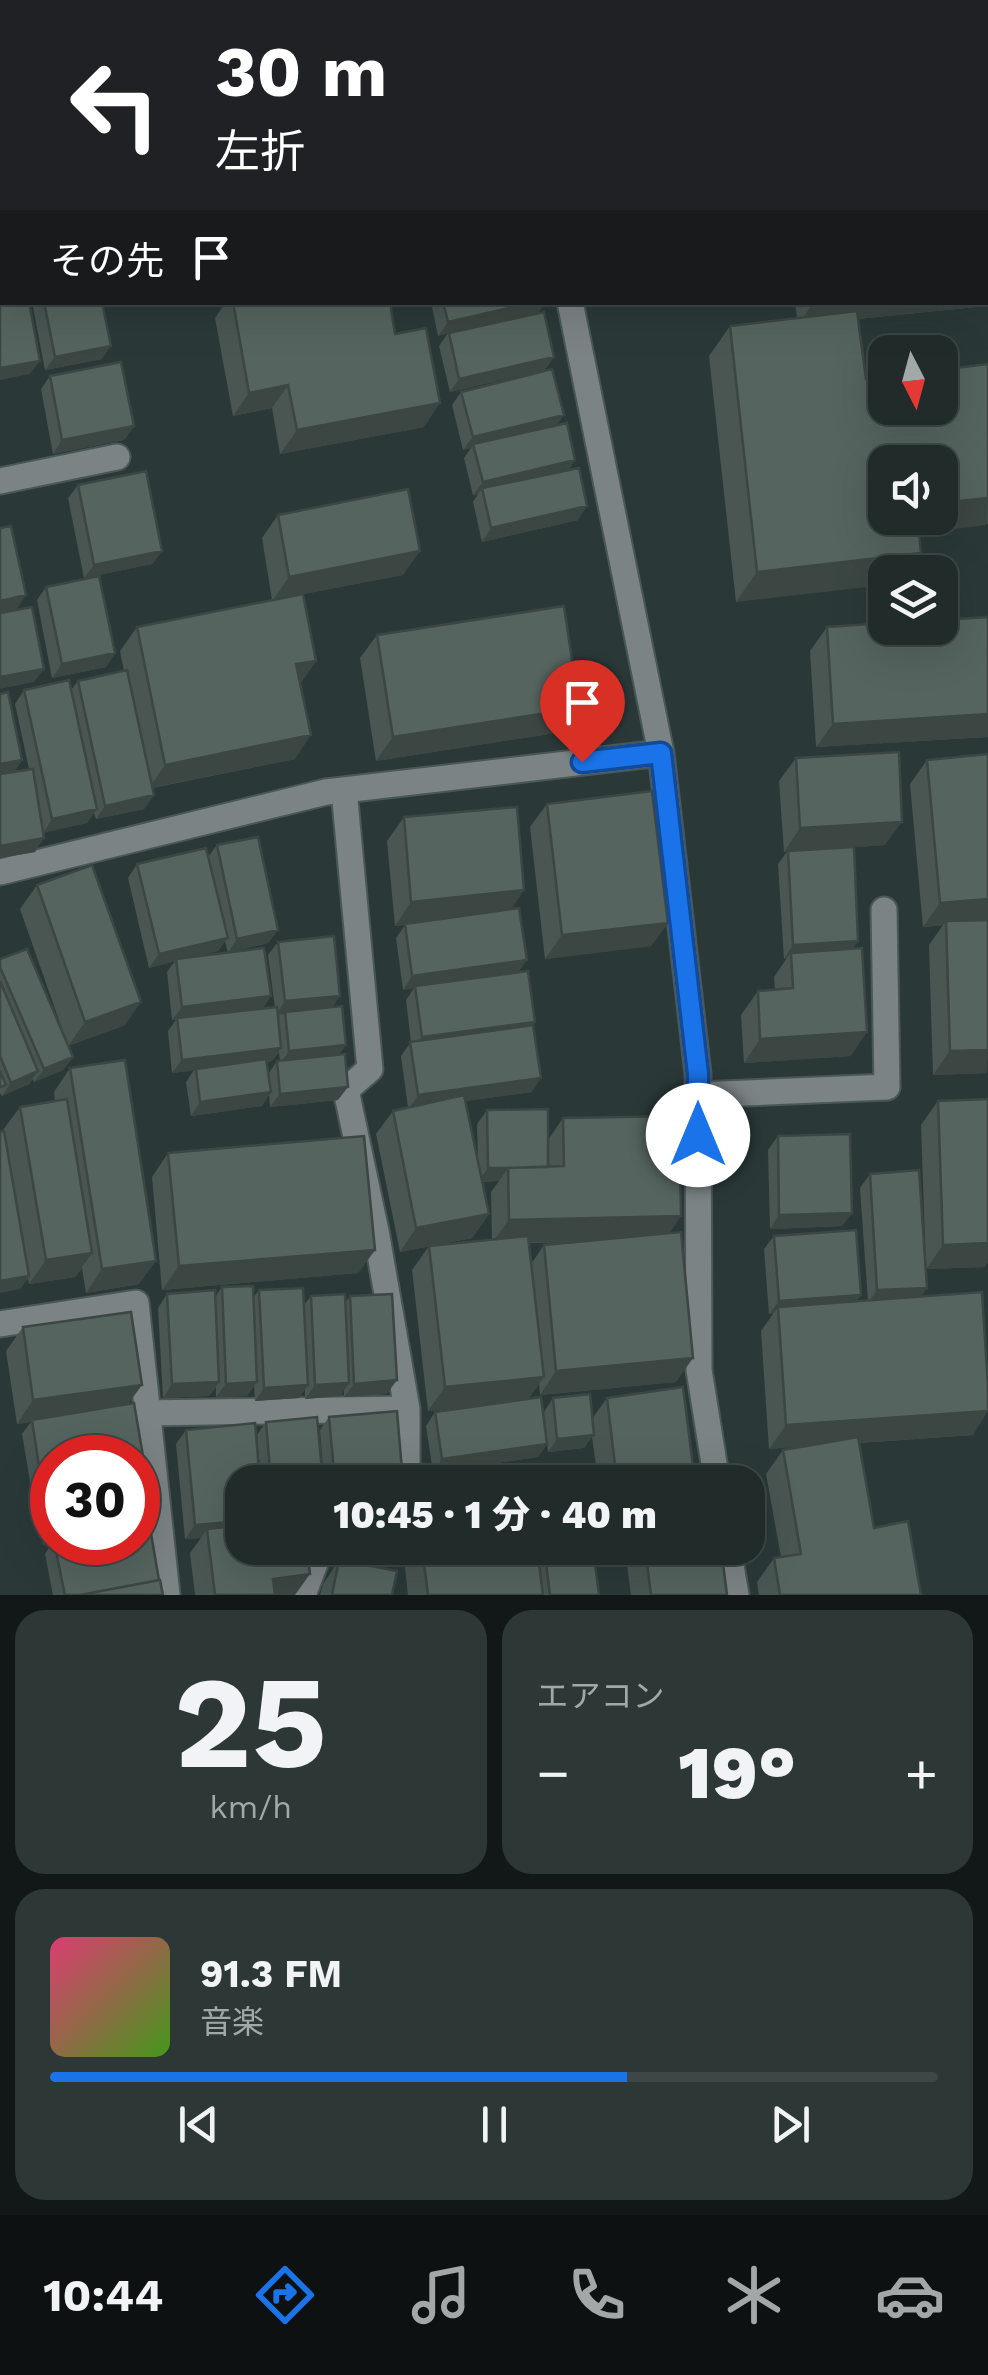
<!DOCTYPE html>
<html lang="ja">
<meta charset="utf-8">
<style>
body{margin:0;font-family:"Work Sans","Noto Sans JP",sans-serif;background:#2d3736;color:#f1f3f6;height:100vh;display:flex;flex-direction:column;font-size:38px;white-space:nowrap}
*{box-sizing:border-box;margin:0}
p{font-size:32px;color:#a2a7a8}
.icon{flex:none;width:55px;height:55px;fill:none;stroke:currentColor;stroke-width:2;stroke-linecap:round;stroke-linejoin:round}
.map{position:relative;height:1595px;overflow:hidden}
.details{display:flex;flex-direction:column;gap:15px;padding:15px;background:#121817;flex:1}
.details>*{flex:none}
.top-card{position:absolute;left:0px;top:0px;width:990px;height:305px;box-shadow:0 10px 40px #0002,0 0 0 2px #3d4747;background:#202124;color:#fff;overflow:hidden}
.needle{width:65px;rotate:174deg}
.tools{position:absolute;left:868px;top:335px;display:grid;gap:20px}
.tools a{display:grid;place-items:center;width:90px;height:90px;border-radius:20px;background:#202b2a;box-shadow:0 10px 40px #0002,0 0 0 2px #3d4747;font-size:50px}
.speed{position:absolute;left:30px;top:1435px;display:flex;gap:20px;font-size:50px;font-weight:700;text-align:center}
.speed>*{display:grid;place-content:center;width:130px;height:130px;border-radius:50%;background:#202b2a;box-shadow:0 10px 40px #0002,0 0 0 2px #3d4747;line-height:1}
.speed .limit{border:15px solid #d22;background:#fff;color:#111}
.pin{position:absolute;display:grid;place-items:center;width:85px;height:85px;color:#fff;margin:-102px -42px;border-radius:50% 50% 50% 0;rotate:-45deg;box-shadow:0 0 10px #0007}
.pin .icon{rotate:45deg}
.me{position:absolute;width:110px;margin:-55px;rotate:0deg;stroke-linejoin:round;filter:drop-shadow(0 0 8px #0008)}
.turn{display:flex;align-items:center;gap:35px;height:210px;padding:0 50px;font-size:45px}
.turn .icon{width:130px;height:130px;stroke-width:2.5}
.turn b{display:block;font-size:70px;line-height:85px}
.then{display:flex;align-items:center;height:95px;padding:0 50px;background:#0003;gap:20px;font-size:38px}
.big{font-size:75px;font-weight:800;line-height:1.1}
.details .tile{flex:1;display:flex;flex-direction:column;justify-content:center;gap:15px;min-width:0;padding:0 35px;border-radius:30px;background:#2d3736}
.details .dial{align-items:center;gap:0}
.dial b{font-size:130px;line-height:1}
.song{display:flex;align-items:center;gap:30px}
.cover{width:120px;height:120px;border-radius:15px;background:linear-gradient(135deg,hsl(340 70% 55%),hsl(100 70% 35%))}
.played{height:10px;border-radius:5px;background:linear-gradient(90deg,#1a73e8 65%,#3d4747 65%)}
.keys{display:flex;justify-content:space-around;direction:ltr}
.heat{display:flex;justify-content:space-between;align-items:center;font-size:55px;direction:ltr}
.details .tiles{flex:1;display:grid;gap:15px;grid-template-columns:1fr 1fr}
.tile:last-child{grid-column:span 2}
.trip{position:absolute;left:225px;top:1465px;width:540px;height:100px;border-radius:30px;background:#202b2a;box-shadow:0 10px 40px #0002,0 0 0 2px #3d4747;font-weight:800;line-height:100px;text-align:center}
.tab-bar{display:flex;height:160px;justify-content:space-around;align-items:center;background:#0d1111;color:#a2a7a8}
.tab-bar .icon{width:70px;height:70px}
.tab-bar .active{color:#1a73e8}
.tab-bar b{font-size:45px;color:#f1f3f6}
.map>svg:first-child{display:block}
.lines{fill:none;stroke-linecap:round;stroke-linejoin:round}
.minor-casing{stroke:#495756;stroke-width:29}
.minor{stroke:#7c8385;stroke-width:25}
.wall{fill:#495652;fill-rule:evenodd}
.shaded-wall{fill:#3c4642}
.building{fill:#55645f;stroke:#3c4642;stroke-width:2.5}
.route-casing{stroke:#114b97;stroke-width:25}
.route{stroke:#1a73e8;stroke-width:18}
</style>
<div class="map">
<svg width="988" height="1595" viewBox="0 0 988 1595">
<rect width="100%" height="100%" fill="#2a3938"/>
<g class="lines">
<defs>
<path id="minor" d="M515 0V2
M0 241 2 240
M570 302 661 753 698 1074 699 1370 717 1482
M0 481 117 457
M0 872 326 792 661 753
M698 1095 887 1087 884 910
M0 1324 136 1303 167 1595
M145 1413 407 1409 376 1231 346 1090 370 1069 344 790
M407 1482V1409
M728 1548 736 1595
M303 1595 321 1548"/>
</defs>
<use href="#minor" class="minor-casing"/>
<use href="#minor" class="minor"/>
</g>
<path class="wall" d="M349 0H482L483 2H349Z
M680 0H808V2H680Z
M867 0H988V71V2H867Z
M2 127V201L0 205V131Z
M988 179V303L986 306 858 319 866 379 988 364V524L919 533 921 553 907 572H885L736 602 709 356 730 326 797 318 795 302H988Z
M32 302H102V359L45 370Z
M226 302H294L395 334 424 427 280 454 272 408 233 416 215 318Z
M431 302H545L538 313 545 370 450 392 439 346 448 333 438 336Z
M50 376 134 426 124 440 53 454 41 389Z
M461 392 557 425 575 460 568 470 578 520 482 542 473 502 478 494 473 495 464 458 471 448 463 450 452 405Z
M78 485 162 551 152 564 84 578 68 498Z
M278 515 403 575 303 594 316 661 300 684 295 759 152 788 154 795 144 809 96 819 94 813 87 823 43 832 35 852 0 858V694L22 760 14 772 29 769 15 704 24 690H71L78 681 124 671 120 651 137 627 272 600 262 538Z
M46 587 115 653 106 667 52 678 37 600Z
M988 617V737L816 747 810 651 827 627Z
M377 635 562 732 376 761 360 658Z
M796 758 885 845 854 847 851 1056 744 1063 741 1015 758 991 775 990 774 977 787 958 784 959 778 864 787 852H784L779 781Z
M927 760 987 1073 933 1075 929 945 943 925 923 927 910 784Z
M547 804 668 923 651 946 545 959 530 827Z
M404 817 524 890 511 909 518 972 533 1025 532 1092 465 1101 478 1162 477 1124 487 1110 548 1140 563 1118 669 1233 676 1382 540 1395 539 1384 528 1399 547 1444 538 1457 433 1472 426 1426 435 1412 490 1404 428 1411 412 1270 429 1246 492 1240 491 1192 499 1181 482 1182 489 1214 472 1238 400 1252 376 1134 393 1111 408 1107 401 1056 411 1042 406 1000 414 988 403 990 396 938 405 925 395 926 387 841ZM579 1242 544 1245 531 1264 529 1243Z
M217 845 278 930 268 943 229 952 271 996 262 1009 275 1008 268 955 278 942 340 996 332 1007 339 1055 338 1100 270 1107 269 1094 262 1106 191 1116 186 1082 194 1070 172 1073 168 1031 176 1020H172L167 972 175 961 149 968 128 878 137 864 208 857ZM225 941 228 953 195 956 218 951ZM279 1052 280 1061H277L268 1074 267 1062 272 1061Z
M37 885 125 1025 68 1046 20 909Z
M0 959 73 1057 63 1070 34 1082 33 1079 29 1084 2 1096 0 1093Z
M70 1068 139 1284 86 1293 82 1268 75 1277 29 1284 28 1278 20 1289 3 1130 20 1107 55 1101 54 1092Z
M938 1101 985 1267 926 1269 921 1125Z
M778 1136 852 1213 842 1226 770 1229 768 1150Z
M168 1153 375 1250 358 1273 162 1290 152 1177Z
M870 1174 921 1297 973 1435 859 1443 874 1528 921 1595H759L757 1582 774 1558 781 1557 766 1474 783 1450 806 1446 769 1449 761 1331 773 1314H769L764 1249 774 1236 861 1295 856 1302 868 1301 860 1188Z
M222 1287 254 1297 259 1290 304 1305 311 1296 346 1302 350 1296 387 1394 344 1397V1390L340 1396 305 1399V1389L299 1398 255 1401 254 1386 247 1396 216 1397V1387L209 1396 163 1398 158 1308 167 1294 215 1297Z
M23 1327 128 1404 143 1456 138 1464V1458H52V1542H138L139 1524 163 1595H53L45 1554 52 1543 43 1545 34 1496 42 1485 31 1487 22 1434 31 1422 17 1424 6 1351Z
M553 1398 592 1419 607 1398 695 1482H536L542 1473 596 1466 592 1437 584 1448 548 1452 544 1412Z
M329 1417 403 1482H324L320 1430Z
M266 1422 323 1482H261L257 1435Z
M186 1430 242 1482 295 1595H195L190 1553 201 1538 185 1539 176 1444Z
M412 1548H593L599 1595H408L404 1559Z
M633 1548H721L727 1595H631L626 1557Z
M339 1560 392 1595H320L323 1584Z"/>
<path class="shaded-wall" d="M0 89H2V109L0 110Z
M988 283V303L986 306 798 325 814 302H988Z
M535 302H545L538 313 438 336 448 322Z
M111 346 102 359 45 370 55 357Z
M554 357 545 370 450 392 459 379Z
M40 361 30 374 0 380V368Z
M288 385 272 408 233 416 249 393Z
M440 403 424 427 280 454 297 430Z
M564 415 554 429 473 444 471 448 463 450 473 437Z
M134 426 124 440 53 454 62 440Z
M575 460 566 474 482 488 478 494 473 495 483 482Z
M988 498 987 525 863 540 885 509V518H940V503Z
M587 506 578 520 482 542 491 528Z
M162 551 152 564 84 578 94 565Z
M420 551 403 575 273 600 289 577Z
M921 553 907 572H885V585L736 602 757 572Z
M26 595 17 609 0 613V601Z
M115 653 106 667 52 678 62 664Z
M316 661 300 684 296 664Z
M44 669 34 682 0 689V677Z
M579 708 562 732 376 761 393 737Z
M988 714V737L816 747 833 724Z
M311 735 295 759 149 788 165 765Z
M22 760 13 774 0 776V764Z
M154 795 144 809 96 819 105 806Z
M97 809 87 823 43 833 52 819Z
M902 822 885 845 784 852 800 828Z
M44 838 35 852 0 858V846Z
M524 890 508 914 395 926 411 902Z
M988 899V921H946L943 925 923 927 940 903Z
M668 923 651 946 545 959 562 935Z
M278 930 268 943 228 953 237 939Z
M228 938 218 951 177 961 176 959 175 961 149 968 159 954Z
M858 941 849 954 791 953 787 958 784 959 793 945Z
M527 960 517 974 403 990 412 976Z
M271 996 261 1010 172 1020 182 1007Z
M340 996 331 1009 276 1015 285 1001Z
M141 1002 125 1025 68 1046 85 1022Z
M535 1022 526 1036 412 1050 422 1037Z
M867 1032 851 1056 744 1063 760 1039Z
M346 1045 337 1058 280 1064 289 1051Z
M281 1048 272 1061 172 1073 182 1060Z
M988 1050 987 1073 933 1075 950 1051Z
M73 1057 63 1070 34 1082 44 1069Z
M38 1071 29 1084 2 1096 11 1083Z
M541 1078 532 1092 409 1109 418 1095Z
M348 1087 338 1100 270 1107 280 1094Z
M271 1092 262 1106 191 1116 200 1102Z
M548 1167 508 1168 499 1181 478 1182 488 1168Z
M852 1213 842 1226 770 1229 779 1215Z
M489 1214 472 1238 400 1252 416 1228Z
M681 1216 665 1240 492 1243 509 1220Z
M988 1243V1262L985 1267 926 1269 943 1245Z
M375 1250 358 1273 162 1290 179 1266Z
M92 1253 75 1277 29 1284 46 1260Z
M156 1261 139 1284 86 1293 102 1269Z
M29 1276 20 1289 0 1293V1281Z
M927 1288 918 1301 868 1304 877 1290Z
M861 1295 851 1308 778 1307 773 1314H769L779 1301Z
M693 1358 676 1382 540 1395 556 1371Z
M544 1377 527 1400 428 1411 445 1387Z
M397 1380 387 1394 344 1397 354 1384Z
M219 1382 209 1396 163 1398 172 1384Z
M257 1382 247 1396 216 1397 226 1384Z
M349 1383 340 1396 305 1399 315 1385Z
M142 1385 125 1408 17 1424 33 1400Z
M308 1385 299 1398 255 1401 264 1388Z
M988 1411 973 1435 769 1449 786 1425Z
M594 1435 584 1448 548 1452 557 1439Z
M547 1444 538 1457 433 1472 442 1459Z
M52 1471V1483L44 1482 42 1485 31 1487 40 1473Z
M242 1521V1534L207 1529 201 1538 185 1539 195 1525Z
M52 1531V1543L43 1545Z
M310 1574 295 1595H261L273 1579Z"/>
<path class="building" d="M0 0H61V2H2V89H0Z
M368 0H482L483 2H368Z
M699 0H808V2H699Z
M885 0H988V51V2H886Z
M0 143 2 157V193H0Z
M2 282V302H29L40 361 0 368V283Z
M44 302H102L111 346 55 357Z
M233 302H390L395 334 426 328 440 403 297 430 288 385 249 393Z
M443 302H535L448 322Z
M857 311 866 379 885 376V408H940V370L988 364V498L940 503V462H885L884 510 886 527 918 523 921 553 757 572 730 326Z
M544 312 554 357 459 379 449 333Z
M121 362 134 426 62 440 50 376Z
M552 369 564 415 473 437 461 392Z
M567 423 575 460 483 482 473 444Z
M579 468 587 506 491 528 482 488Z
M146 471 162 551 94 565 78 485Z
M408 489 420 551 289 577 278 515Z
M11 526 26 595 0 601V528Z
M99 576 115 653 62 664 46 587Z
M303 594 316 661 296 664 311 735 165 765 137 627Z
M564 606 579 708 393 737 377 635Z
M32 607 44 669 0 677V613Z
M988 617V714L833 724 827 627 885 623V628H940V620Z
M127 670 154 795 105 806 78 681Z
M69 680 97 809 52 819 24 690Z
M8 692 22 760 0 764V694Z
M899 752 902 822 800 828 796 758Z
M988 754V899L940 903 927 760Z
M33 769 44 838 0 846V774Z
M652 791 668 923 562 935 547 804Z
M517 807 524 890 411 902 404 817Z
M258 837 278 930 237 939 217 845Z
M854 847 858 941 793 945 788 851Z
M206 848 228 938 159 954 137 864Z
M92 865 141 1002 85 1022 37 885Z
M519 908 527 960 412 976 405 924Z
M988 920V1050L950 1051 946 921Z
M334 936 340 996 285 1001 278 942Z
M264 948 271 996 182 1007 176 959Z
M862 948 867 1032 760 1039 758 991 793 988 791 953Z
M27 949 73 1057 44 1069 0 967V959Z
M528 971 535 1022 422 1037 415 986Z
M0 981 38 1071 11 1083 0 1056Z
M342 1006 346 1045 289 1051 285 1012Z
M277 1007 281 1048 182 1060 177 1018Z
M533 1025 541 1078 418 1095 410 1042Z
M345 1054 348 1087 280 1094 277 1061Z
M266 1059 271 1092 200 1102 196 1069Z
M125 1060 156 1261 102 1269 70 1068Z
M0 1071 6 1085 0 1087Z
M464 1095 489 1214 416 1228 393 1111Z
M67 1099 92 1253 46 1260 20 1107Z
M988 1099V1243L943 1245 938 1101Z
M548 1109V1167L488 1168 487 1110Z
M679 1116 681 1216 509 1220 508 1168 564 1166 563 1118Z
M4 1131 29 1276 0 1281V1132Z
M850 1134 852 1213 779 1215 778 1136Z
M364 1136 375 1250 179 1266 168 1153Z
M919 1170 927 1288 877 1290 870 1174Z
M856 1230 861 1295 779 1301 774 1236Z
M681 1232 693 1358 556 1371 544 1245Z
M528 1236 544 1377 445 1387 429 1246Z
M253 1286 257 1382 226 1384 222 1287Z
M303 1288 308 1385 264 1388 259 1290Z
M215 1290 219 1382 172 1384 167 1294Z
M982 1292 988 1386V1411L786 1425 778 1307Z
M345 1294 349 1383 315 1385 311 1296Z
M392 1294 397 1380 354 1384 350 1296Z
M131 1312 142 1385 33 1400 23 1327Z
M683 1387 695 1482H617L607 1398Z
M590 1394 594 1435 557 1439 553 1398Z
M541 1397 547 1444 442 1459 435 1412Z
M134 1403 143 1456 133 1458H52V1471L40 1473 32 1420Z
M397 1411 403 1482H335L329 1417Z
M317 1417 323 1482H271L266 1422Z
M255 1423 260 1482H242V1521L195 1525 186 1430Z
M858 1437 874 1528 908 1521 921 1595H780L774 1558 801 1554 783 1450Z
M598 1466 600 1482H544L542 1473Z
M138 1473 145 1516 138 1517Z
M52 1481V1531L44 1482Z
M149 1522 159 1580 80 1595H65L54 1542H138V1525Z
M242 1525V1548H307L310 1574 273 1579 275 1595H215L207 1529Z
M422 1548H537L543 1595H428Z
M544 1548H593L599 1595H550Z
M645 1548H721L727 1595H651Z
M339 1560 397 1571 392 1595H332Z
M160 1580 163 1595H80Z"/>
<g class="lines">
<defs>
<path id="route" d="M582 762 661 753 698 1074V1135"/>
</defs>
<use href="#route" class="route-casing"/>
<use href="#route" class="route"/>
</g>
</svg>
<div class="tools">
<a><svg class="needle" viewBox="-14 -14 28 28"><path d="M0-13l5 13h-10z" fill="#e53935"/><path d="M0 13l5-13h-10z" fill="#a2a7a8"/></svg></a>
<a><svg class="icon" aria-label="sound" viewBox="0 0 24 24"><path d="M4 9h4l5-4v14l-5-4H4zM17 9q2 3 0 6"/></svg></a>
<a><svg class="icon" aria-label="layers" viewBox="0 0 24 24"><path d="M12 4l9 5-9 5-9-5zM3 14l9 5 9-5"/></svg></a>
</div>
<div class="speed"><div class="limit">30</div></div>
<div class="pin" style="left:582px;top:762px;background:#d93025"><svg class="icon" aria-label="arrive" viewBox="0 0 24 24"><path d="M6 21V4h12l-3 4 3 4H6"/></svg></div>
<svg class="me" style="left:698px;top:1135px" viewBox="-20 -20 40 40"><circle r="19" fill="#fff"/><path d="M0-13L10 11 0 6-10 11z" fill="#1a73e8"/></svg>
<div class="trip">10:45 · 1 分 · 40 m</div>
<div class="top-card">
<div class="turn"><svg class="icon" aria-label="left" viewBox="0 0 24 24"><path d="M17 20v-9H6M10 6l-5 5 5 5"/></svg><div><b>30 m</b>左折</div></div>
<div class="then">その先<svg class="icon" aria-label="arrive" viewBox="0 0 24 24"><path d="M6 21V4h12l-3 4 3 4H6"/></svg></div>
</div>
</div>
<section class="details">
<div class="tiles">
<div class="tile dial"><b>25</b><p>km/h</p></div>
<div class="tile"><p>エアコン</p>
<div class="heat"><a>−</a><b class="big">19°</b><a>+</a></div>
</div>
<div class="tile">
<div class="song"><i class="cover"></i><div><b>91.3 FM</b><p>音楽</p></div></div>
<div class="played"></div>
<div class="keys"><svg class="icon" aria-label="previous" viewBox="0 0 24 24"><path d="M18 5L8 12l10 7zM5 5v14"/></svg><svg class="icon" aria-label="pause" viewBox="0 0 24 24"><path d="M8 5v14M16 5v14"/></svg><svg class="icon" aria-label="next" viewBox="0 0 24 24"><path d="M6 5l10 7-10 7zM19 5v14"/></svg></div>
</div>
</div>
</section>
<nav class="tab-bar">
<b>10:44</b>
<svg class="icon active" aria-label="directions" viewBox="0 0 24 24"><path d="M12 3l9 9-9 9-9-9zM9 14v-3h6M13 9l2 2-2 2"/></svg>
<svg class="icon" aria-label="music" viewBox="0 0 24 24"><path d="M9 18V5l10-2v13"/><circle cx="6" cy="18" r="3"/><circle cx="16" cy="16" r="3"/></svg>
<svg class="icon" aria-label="phone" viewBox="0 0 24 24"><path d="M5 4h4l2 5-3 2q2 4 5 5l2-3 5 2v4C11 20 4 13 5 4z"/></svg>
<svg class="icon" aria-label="climate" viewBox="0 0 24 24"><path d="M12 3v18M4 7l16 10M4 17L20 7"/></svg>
<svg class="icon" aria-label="car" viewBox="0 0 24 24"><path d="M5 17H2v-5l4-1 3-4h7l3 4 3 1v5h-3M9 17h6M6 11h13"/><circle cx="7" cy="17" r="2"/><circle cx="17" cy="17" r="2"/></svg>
</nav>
